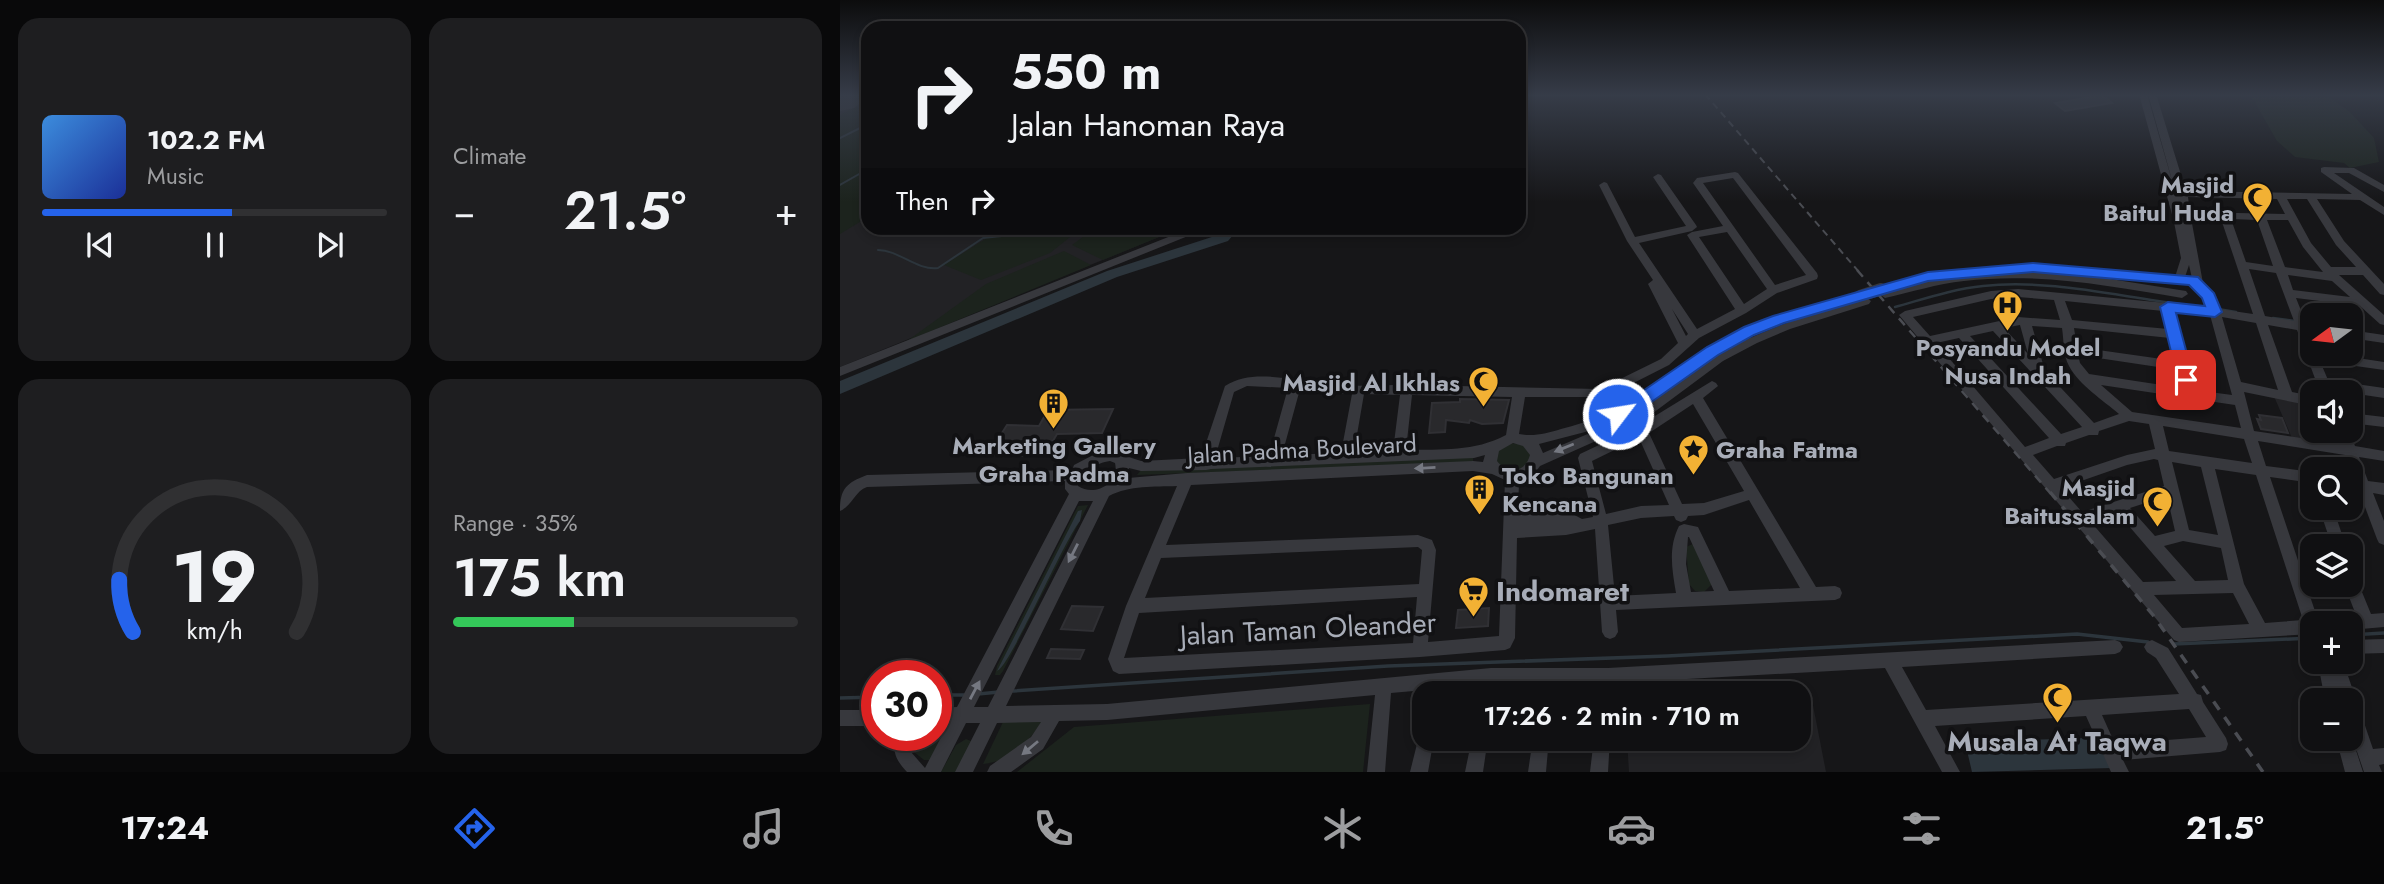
<!DOCTYPE html>
<meta charset="utf-8">
<style>
body{margin:0;font-family:Jost,sans-serif;background:#1e1e20;color:#f1f3f6;height:100vh;display:flex;flex-direction:column;font-size:26px;white-space:nowrap}
*{box-sizing:border-box;margin:0}
p{font-size:23px;color:#9c9d9f}
.icon{flex:none;width:38px;height:38px;fill:none;stroke:currentColor;stroke-width:2;stroke-linecap:round;stroke-linejoin:round}
.map{position:relative;flex:1;overflow:hidden}
.details{display:flex;flex-direction:column;gap:18px;padding:18px;background:#09090a;width:840px}
.details>*{flex:none}
.hud{position:absolute;left:21px;top:21px;width:665px;height:214px;border-radius:21px;box-shadow:0 4px 10px #0003,0 0 0 2px #303032;background:#101012;color:#f1f3f6;overflow:hidden}
.needle{width:46px;rotate:255deg}
.fabs{position:absolute;left:1460px;top:303px;display:grid;gap:14px}
.fabs a{display:grid;place-items:center;width:63px;height:63px;border-radius:14px;background:#101012;box-shadow:0 4px 10px #0003,0 0 0 2px #303032;font-size:35px}
.speed{position:absolute;left:21px;top:660px;display:flex;gap:14px;font-size:35px;font-weight:700;text-align:center}
.speed>*{display:grid;place-content:center;width:91px;height:91px;border-radius:50%;background:#101012;box-shadow:0 4px 10px #0003,0 0 0 2px #303032;line-height:1}
.speed .limit{border:10px solid #d22;background:#fff;color:#111}
.pin{position:absolute;display:grid;place-items:center;width:60px;height:60px;color:#fff;margin:-30px;border-radius:14px;box-shadow:0 4px 10px #0006}
.me{position:absolute;width:77px;margin:-38px;rotate:59deg;stroke-linejoin:round;filter:drop-shadow(0 0 5px #0008)}
.turn{display:flex;align-items:center;gap:24px;height:147px;padding:0 35px;font-size:32px}
.turn .icon{width:91px;height:91px;stroke-width:2.5}
.turn b{display:block;font-size:49px;line-height:60px}
.then{display:flex;align-items:center;height:66px;padding:0 35px;background:#0003;gap:14px;font-size:26px}
.big{font-size:52px;font-weight:600;line-height:1.1}
.details .widget{flex:1;display:flex;flex-direction:column;justify-content:center;gap:10px;min-width:0;padding:0 24px;border-radius:21px;background:#1e1e20}
.details .dial{align-items:center;gap:0}
.dial svg{height:182px;overflow:visible;fill:none;stroke:#303032;stroke-width:7;stroke-linecap:round;text-anchor:middle}
.dial text{fill:#f1f3f6;stroke:none}
.song{display:flex;align-items:center;gap:21px}
.cover{width:84px;height:84px;border-radius:10px;background:linear-gradient(135deg,hsl(210 70% 55%),hsl(230 70% 35%))}
.played{height:7px;border-radius:4px;background:linear-gradient(90deg,#2563eb 55%,#303032 55%)}
.keys{display:flex;justify-content:space-around;direction:ltr}
.heat{display:flex;justify-content:space-between;align-items:center;font-size:38px;direction:ltr}
.charge{height:10px;border-radius:5px;background:linear-gradient(90deg,#34c759 35%,#303032 0)}
.details .tiles{flex:1;display:grid;gap:18px;grid-template-columns:repeat(2,1fr)}
.trip{position:absolute;left:572px;top:681px;width:399px;height:70px;border-radius:21px;background:#101012;box-shadow:0 4px 10px #0003,0 0 0 2px #303032;font-weight:600;line-height:70px;text-align:center}
.menu{display:flex;height:112px;justify-content:space-around;align-items:center;background:#060607;color:#9c9d9f}
.menu .icon{width:49px;height:49px}
.menu .active{color:#2563eb}
.menu b{font-size:32px;color:#f1f3f6}
main{display:flex;flex:1;min-height:0}
.map>svg:first-child{display:block}
.built{fill:#222225}
.green{fill:#1c231d}
.water{fill:#2c353c}
.lines{fill:none;stroke-linecap:round;stroke-linejoin:round}
.stream-far2{stroke:#2c353c;stroke-width:2}
.stream-far1{stroke:#2c353c;stroke-width:2.5}
.stream{stroke:#2c353c;stroke-width:3.5}
.river{fill:#2c353c;fill-rule:evenodd}
.taxiway{fill:#303135;fill-rule:evenodd}
.runway{fill:#303135;fill-rule:evenodd}
.building{fill:#29292c;stroke:#303034;stroke-width:2}
.minor{fill:#37383d;fill-rule:evenodd}
.rail-far2{stroke:#4a4c52;stroke-width:2;stroke-dasharray:7 5;stroke-linecap:butt}
.rail-far1{stroke:#4a4c52;stroke-width:2.5;stroke-dasharray:9 7;stroke-linecap:butt}
.rail{stroke:#4a4c52;stroke-width:3.5;stroke-dasharray:10 9;stroke-linecap:butt}
.minor-bridge{stroke:#37383d;stroke-width:12}
.oneway{fill:#757881}
.route{fill:#2563eb;stroke:#184099;stroke-width:2}
.labels{text-anchor:middle;dominant-baseline:central;stroke-width:7;stroke-linejoin:round;paint-order:stroke}
.poi-label{font-size:24px;font-weight:bold;fill:#a8adb8;stroke:#111113;text-anchor:end}
.street-label{font-size:24px;fill:#a8adb8;stroke:#111113}
.near-poi-label{font-size:28px;font-weight:bold;fill:#a8adb8;stroke:#111113;text-anchor:start}
.near-street-label{font-size:28px;fill:#a8adb8;stroke:#111113}
</style>
<main>
<section class="details">
<div class="tiles">
<div class="widget">
<div class="song"><i class="cover"></i><div><b>102.2 FM</b><p>Music</p></div></div>
<div class="played"></div>
<div class="keys"><svg class="icon" aria-label="previous" viewBox="0 0 24 24"><path d="M18 5L8 12l10 7zM5 5v14"/></svg><svg class="icon" aria-label="pause" viewBox="0 0 24 24"><path d="M8 5v14M16 5v14"/></svg><svg class="icon" aria-label="next" viewBox="0 0 24 24"><path d="M6 5l10 7-10 7zM19 5v14"/></svg></div>
</div>
<div class="widget"><p>Climate</p>
<div class="heat"><a>−</a><b class="big">21.5°</b><a>+</a></div>
</div>
<div class="widget dial"><svg viewBox="0 0 100 80">
<path d="M14 69A42 42 0 1 1 86 69"/>
<path d="M14 69A42 42 0 0 1 8 46" stroke="#2563eb"/>
<text x="50" y="56" font-size="32" font-weight="700">19</text>
<text x="50" y="72" font-size="11">km/h</text>
</svg></div>
<div class="widget"><p>Range · 35%</p><b class="big">175 km</b><div class="charge"></div></div>
</div>
</section>
<div class="map">
<svg width="1544" height="772" viewBox="0 0 1544 772">
<rect width="100%" height="100%" fill="#161618"/>
<path class="built" d="M0 94H28V228H341L0 367Z
M1433 394 1472 402V430L1499 431 1506 448 1452 438Z
M970 690 986 772H789L787 739 959 738V693H913Z"/>
<path class="green" d="M1410 94H1484L1509 111 1534 138 1539 162 1510 168 1504 163 1455 157 1437 141Z
M28 101V217L0 234V115Z
M255 228H341L263 260 232 245Z
M239 230 210 253 141 280 104 265 147 238Z
M224 251 251 265 67 341 146 284Z
M668 443 682 444 690 451V464L672 473 655 463V452Z
M633 457V461L626 463 297 475 301 470Z
M248 505 163 671 160 675H155L157 666 238 506Z
M853 544 872 584 864 592 855 591 849 584 846 547Z
M530 704 523 772H177L234 727Z
M205 717C191 739 172 762 143 764L163 722Z
M96 722H105L107 729 94 760H84L74 752 71 735H96Z
M126 739 133 742 122 772H101L116 745Z"/>
<path class="water" d="M242 510 240 521C223 542 170 667 157 671L238 511Z
M1249 738 1253 749 1264 748 1272 768 1132 772 1125 742Z"/>
<g class="lines">
<path class="stream-far2" d="M0 138 28 124
M0 185 28 169
M38 250C59 250 77 271 98 268L143 238 237 228"/>
<path class="stream-far1" d="M1055 307C1084 299 1113 289 1143 286 1209 279 1275 296 1340 304
M1378 309 1396 312
M1433 318 1455 321
M1510 330 1520 331"/>
<path class="stream" d="M1510 635 1544 633
M1334 644 1472 638
M173 691 548 666 827 656 1237 634 1308 642
M138 694 159 692
M96 695H124
M0 698 37 697"/>
<path class="river" d="M385 228H399L388 241 277 277 0 394V381L267 271 378 235Z"/>
<path class="taxiway" d="M18 94 9 100 1 95 2 94Z"/>
<path class="runway" d="M0 94H28V97L14 108 0 111Z"/>
</g>
<path class="building" d="M1262 95 1272 103 1225 111 1215 103Z
M620 399 669 400 663 423 642 424 630 420 629 423 606 420 605 432 589 433 592 403 620 402Z
M273 409 262 433 217 434 204 456 148 455 167 425 199 426 208 410Z
M1419 415 1442 418 1448 433 1421 429 1417 419 1421 420Z
M232 606 263 607 253 631 221 629Z
M649 608 648 626 616 628 618 610Z
M211 649 244 650 240 659 207 658Z"/>
<g class="lines">
<path class="minor" d="M1299 94H1307L1335 191 1308 94H1316L1346 191 1512 194 1481 172V168L1484 167 1514 168 1544 185V192L1509 173H1494L1544 207V215L1520 200 1477 199 1504 241 1544 284V295L1540 294 1523 275H1499L1544 315V325L1540 324 1520 306 1456 298 1466 323 1472 324V332H1469L1472 338V354H1491L1544 362V370L1480 361 1488 380 1544 388V398L1491 390 1492 392H1480L1457 330 1428 325 1452 392 1472 396V406L1404 392 1414 431 1501 444 1496 430H1509L1515 446 1544 451V461L1519 457 1528 481 1544 483V495L1533 493 1544 521V545L1539 543 1537 539 1519 491 1510 490V478L1514 479 1505 455 1418 441 1426 466 1472 472V483L1430 477 1479 623H1472V634L1339 642 1334 640 1059 315 1065 311 1151 291 1178 289 1368 307 1364 298 1357 291 1363 287 1373 293 1379 309 1413 314 1381 219 1351 218 1363 283 1362 286H1354L1353 283 1349 265 1344 280 1333 284 1264 278 1346 291 1348 294 1342 298C1270 286 1197 272 1124 281 1097 284 1071 292 1045 298L1039 294 1045 290C1071 284 1097 276 1124 273 1167 268 1210 272 1253 277L1251 274 1256 270 1335 277 1341 258 1334 222ZM1348 197 1437 199 1445 214 1350 212ZM1447 199H1467L1496 245 1516 267H1491L1471 243ZM1391 219 1417 220 1433 266 1406 262ZM1427 220H1448L1463 247 1483 272 1445 267ZM1409 269 1436 273 1454 321 1425 316ZM1448 275 1492 281 1510 297 1453 290ZM1178 297 1214 300 1220 320 1178 317 1090 336 1073 317 1151 299ZM1225 301 1323 311 1328 329 1232 320ZM1335 312 1370 315 1392 395 1355 390ZM1382 317 1416 323 1438 390 1401 382ZM1180 325 1188 354 1164 328ZM1192 326 1222 328C1224 341 1223 355 1229 366 1240 386 1263 400 1279 414L1254 423 1205 371ZM1234 328 1330 338 1336 361 1237 347ZM1153 331 1242 427 1221 434 1130 336ZM1119 338 1209 438 1185 447 1096 343ZM1238 355 1338 370 1342 388 1249 374 1240 363ZM1261 385 1395 405 1401 428 1292 412ZM1289 421 1309 424 1315 449 1287 455 1214 479 1193 455 1217 446H1225L1226 443 1249 435H1258L1259 431ZM1323 426 1404 439 1412 463 1329 451ZM1314 459 1318 460 1324 486 1242 512 1221 488 1287 465ZM1332 462 1361 467 1378 535 1349 530ZM1375 469 1416 475 1463 620 1425 623 1404 584ZM1327 496 1335 531 1315 536 1290 508ZM1277 512 1336 581 1303 582 1250 521ZM1343 541 1381 548 1388 580 1355 581 1324 546ZM1393 593 1409 624 1342 628 1314 595Z
M895 172 898 173 977 273 978 276 977 279 937 293 906 313 859 338 829 365 766 397H685L679 434C693 437 708 433 721 429 749 422 776 411 801 395 825 380 847 360 872 346 898 330 927 319 956 310L962 314 960 317C930 327 902 339 875 355 923 330 973 312 1025 297L1031 301 1029 304 950 329 917 343 883 361 805 419 700 466 694 474 679 481 678 514 727 511 742 519 753 517 738 458 740 454 797 427 872 381 876 383 878 386 863 398 976 587 995 586 1000 588 1002 593 1000 598 995 600 776 610 778 632 775 637 770 639 765 637 762 632 755 529 726 535 677 538 675 638 670 648 665 650 580 657 279 674 273 671 268 659 286 606 337 486C314 487 290 485 269 496L166 706 267 704 651 668H768L1275 640 1280 642 1283 647 1280 652 1275 654 1062 667 1086 710 1339 694 1316 658 1307 652 1304 647 1307 642 1312 640 1328 648 1357 694 1361 695 1363 702 1386 738 1388 744 1386 750 1380 752 1283 760 1289 772H1271L1246 716 1095 726 1120 772H1102L1045 668 776 683 775 693H759L760 684H716L715 693H699L700 684H658L656 693H640L641 685 551 693 545 772H527L535 695 267 720 219 721 203 749 171 772H147L150 766 191 737 201 722 157 723 133 772H115L140 723H126L101 772H67C54 758 54 753 54 735H70L71 752 85 768 108 724H96V708L117 707 229 494 225 489V481L27 487C15 491 12 506 0 511 0 489 6 483 27 475L232 470 234 465 257 453 270 451 301 461 361 458 385 386C405 373 429 376 452 379L456 377C480 389 534 385 562 385L567 383 572 385 760 389 821 359 838 343 808 284 813 280 787 241 759 185 764 182 767 183 795 237 846 226 813 177 818 174 821 175 856 225 857 227 852 231 799 243 857 329 895 309 847 235 852 232 883 226 853 183 857 178ZM893 178 966 275 935 285 863 183ZM887 232 927 289 904 304 859 237ZM832 309 848 334 846 336ZM875 355 797 413 703 453 699 444 749 431 790 414ZM407 386 448 388 429 456 375 458 394 392ZM460 389 480 393 512 394 501 453 442 455ZM524 394 560 395 553 451 514 452ZM572 395 672 397 666 435C634 452 602 449 566 450ZM853 404 904 491 864 503 842 504 809 433ZM799 438 829 505 801 506 766 514 752 461ZM673 443 683 446 690 455C685 473 668 475 657 461L659 451ZM645 455 643 462 633 461 347 473 288 478 289 468 301 471 366 470 371 469 634 458ZM270 461 275 463C280 484 254 497 238 486 241 472 256 463 270 461ZM633 471 652 474 665 480 659 636 588 642 596 550 592 540 578 535 326 545 351 485ZM909 500 960 588 889 591 858 527 844 524 839 526C828 548 832 569 836 593L775 596 768 525 801 518 834 516 836 520 841 522 846 520 848 516 864 515ZM239 501H253L148 707H134ZM848 537H849L874 591 851 592 846 564ZM578 547 582 550 579 584 305 598 321 558ZM577 597 573 643 284 658 299 613ZM1349 709 1366 737 1275 744 1262 715Z
M351 228H364L363 230 0 376V367Z
M1510 330 1544 335V343L1510 338Z
M1510 413 1544 417V427L1510 423Z
M1479 508H1493L1506 546H1492Z
M1510 573 1515 575 1531 614 1544 613V627L1510 630V623H1494L1497 618 1516 615 1504 584H1510Z
M1544 639V653L1510 654V640Z
M1481 662H1499L1506 670 1533 749 1544 748V764L1539 765 1542 772H1524L1510 731V700H1485L1480 674 1483 667Z
M0 710H37V726H0Z
M584 730V738H594L588 772H570L580 732Z
M1510 733 1512 738 1523 772H1505L1496 738H1510Z
M632 738H648L643 772H625Z
M693 738H709L706 772H688Z
M754 738H770L768 772H750Z"/>
<path class="rail-far2" d="M865 94 1019 272"/>
<path class="rail-far1" d="M1017 270 1211 494"/>
<path class="rail" d="M1210 492 1313 615 1423 772"/>
<path class="minor-bridge" d="M1020 296 1041 289"/>
</g>
<defs><path id="oneway-solid" d="M-6-.8H1V-3.2L6.5 0L1 3.2V.8H-6Z" transform="scale(1.75)"/></defs>
<g class="oneway">
<use href="#oneway-solid" transform="translate(724 448) rotate(158)"/>
<use href="#oneway-solid" transform="translate(585 468) rotate(177)"/>
<use href="#oneway-solid" transform="translate(233 553) rotate(117)"/>
<use href="#oneway-solid" transform="translate(135 690) rotate(-62)"/>
<use href="#oneway-solid" transform="translate(190 748) rotate(140)"/>
</g>
<linearGradient id="sky" x2="0" y2="1"><stop stop-color="#0c0c0d"/><stop offset="0.47" stop-color="#363c48"/><stop offset="1" stop-color="#363c48" stop-opacity="0"/></linearGradient>
<rect width="1544" height="202" fill="url(#sky)"/>
<path class="route" d="M1193 263 1358 277 1374 293 1382 312 1375 317 1336 313 1354 380 1352 384 1346 386 1338 380 1320 307 1328 302 1365 306 1362 298 1349 285 1193 272 1088 281 944 323 914 335 878 355 803 408 778 420 770 414 772 409 791 399 867 347 904 327 933 316 1088 272Z"/>
<defs>
<symbol id="mosque-pin" viewBox="-11 -11 22 30"><path d="M0 17L-7.5 6A9.5 9.5 0 1 1 7.5 6Z" fill="#f2b134" stroke="#111113"/><path d="M3.5-4.9A6 6 0 1 0 3.5 4.9A5 5 0 1 1 3.5-4.9Z" fill="#111"/></symbol>
<symbol id="hospital-pin" viewBox="-11 -11 22 30"><path d="M0 17L-7.5 6A9.5 9.5 0 1 1 7.5 6Z" fill="#f2b134" stroke="#111113"/><path d="M-5-5h3v3.5h4V-5h3V5h-3V1.5h-4V5h-3Z" fill="#111"/></symbol>
<symbol id="building-pin" viewBox="-11 -11 22 30"><path d="M0 17L-7.5 6A9.5 9.5 0 1 1 7.5 6Z" fill="#f2b134" stroke="#111113"/><path d="M-4-6H4V6H1V3H-1V6H-4ZM-2.5-4.3h1.7v1.8h-1.7ZM.8-4.3h1.7v1.8H.8ZM-2.5-1h1.7V.8h-1.7ZM.8-1h1.7V.8H.8Z" fill="#111"/></symbol>
<symbol id="sight-pin" viewBox="-11 -11 22 30"><path d="M0 17L-7.5 6A9.5 9.5 0 1 1 7.5 6Z" fill="#f2b134" stroke="#111113"/><path d="M0-6L1.8-2.2L6-1.7L2.9 1.2L3.7 5.4L0 3.3L-3.7 5.4L-2.9 1.2L-6-1.7L-1.8-2.2Z" fill="#111"/></symbol>
<symbol id="supermarket-pin" viewBox="-11 -11 22 30"><path d="M0 17L-7.5 6A9.5 9.5 0 1 1 7.5 6Z" fill="#f2b134" stroke="#111113"/><path d="M-6-5.5h2.5l.6 2H6L4.5 2H-2.5L-4.4-4H-6ZM-1.5 3.2a1.3 1.3 0 1 0 .1 0ZM3 3.2a1.3 1.3 0 1 0 .1 0Z" fill="#111"/></symbol>
</defs>
<g fill-rule="evenodd">
<use href="#mosque-pin" x="1400" y="180" width="35" height="47"/>
<use href="#hospital-pin" x="1150" y="288" width="35" height="47"/>
<use href="#mosque-pin" x="626" y="364" width="35" height="47"/>
<use href="#building-pin" x="196" y="386" width="35" height="47"/>
<use href="#sight-pin" x="836" y="432" width="35" height="47"/>
<use href="#building-pin" x="622" y="472" width="35" height="47"/>
<use href="#mosque-pin" x="1300" y="484" width="35" height="47"/>
<use href="#supermarket-pin" x="616" y="574" width="35" height="47"/>
<use href="#mosque-pin" x="1200" y="680" width="35" height="47"/>
</g>
<g class="labels">
<g class="poi-label">
<text x="1394" y="184">Masjid<tspan x="1394" dy="28">Baitul Huda</tspan></text>
<text x="1168" y="347" text-anchor="middle">Posyandu Model<tspan x="1168" dy="28">Nusa Indah</tspan></text>
<text x="620" y="382">Masjid Al Ikhlas</text>
<text x="214" y="445" text-anchor="middle">Marketing Gallery<tspan x="214" dy="28">Graha Padma</tspan></text>
<text x="876" y="449" text-anchor="start">Graha Fatma</text>
<text x="662" y="475" text-anchor="start">Toko Bangunan<tspan x="662" dy="28">Kencana</tspan></text>
<text x="1295" y="487">Masjid<tspan x="1295" dy="28">Baitussalam</tspan></text>
</g>
<g class="street-label">
<text transform="translate(462 449) rotate(-3)">Jalan Padma Boulevard</text>
</g>
<g class="near-poi-label">
<text x="656" y="591">Indomaret</text>
<text x="1217" y="741" text-anchor="middle">Musala At Taqwa</text>
</g>
<g class="near-street-label">
<text transform="translate(468 629) rotate(-3)">Jalan Taman Oleander</text>
</g>
</g>
</svg>
<div class="fabs">
<a><svg class="needle" viewBox="-14 -14 28 28"><path d="M0-13l5 13h-10z" fill="#e53935"/><path d="M0 13l5-13h-10z" fill="#9c9d9f"/></svg></a>
<a><svg class="icon" aria-label="sound" viewBox="0 0 24 24"><path d="M4 9h4l5-4v14l-5-4H4zM17 9q2 3 0 6"/></svg></a>
<a><svg class="icon" aria-label="search" viewBox="0 0 24 24"><circle cx="10" cy="10" r="6"/><path d="M15 15l6 6"/></svg></a>
<a><svg class="icon" aria-label="layers" viewBox="0 0 24 24"><path d="M12 4l9 5-9 5-9-5zM3 14l9 5 9-5"/></svg></a>
<a>+</a>
<a>−</a>
</div>
<div class="speed"><div class="limit">30</div></div>
<div class="pin" style="left:1346px;top:380px;background:#d93025"><svg class="icon" aria-label="arrive" viewBox="0 0 24 24"><path d="M6 21V4h12l-3 4 3 4H6"/></svg></div>
<svg class="me" style="left:778px;top:414px" viewBox="-20 -20 40 40"><circle r="17" fill="#2563eb" stroke="#fff" stroke-width="3"/><path d="M0-11L8 9 0 5-8 9z" fill="#fff"/></svg>
<div class="trip">17:26 · 2 min · 710 m</div>
<div class="hud">
<div class="turn"><svg class="icon" aria-label="right" viewBox="0 0 24 24"><path d="M7 20v-9h11M14 6l5 5-5 5"/></svg><div><b>550 m</b>Jalan Hanoman Raya</div></div>
<div class="then">Then<svg class="icon" aria-label="right" viewBox="0 0 24 24"><path d="M7 20v-9h11M14 6l5 5-5 5"/></svg></div>
</div>
</div>
</main>
<nav class="menu">
<b>17:24</b>
<svg class="icon active" aria-label="directions" viewBox="0 0 24 24"><path d="M12 3l9 9-9 9-9-9zM9 14v-3h6M13 9l2 2-2 2"/></svg>
<svg class="icon" aria-label="music" viewBox="0 0 24 24"><path d="M9 18V5l10-2v13"/><circle cx="6" cy="18" r="3"/><circle cx="16" cy="16" r="3"/></svg>
<svg class="icon" aria-label="phone" viewBox="0 0 24 24"><path d="M5 4h4l2 5-3 2q2 4 5 5l2-3 5 2v4C11 20 4 13 5 4z"/></svg>
<svg class="icon" aria-label="climate" viewBox="0 0 24 24"><path d="M12 3v18M4 7l16 10M4 17L20 7"/></svg>
<svg class="icon" aria-label="car" viewBox="0 0 24 24"><path d="M5 17H2v-5l4-1 3-4h7l3 4 3 1v5h-3M9 17h6M6 11h13"/><circle cx="7" cy="17" r="2"/><circle cx="17" cy="17" r="2"/></svg>
<svg class="icon" aria-label="filters" viewBox="0 0 24 24"><path d="M4 7h16M4 17h16"/><circle cx="9" cy="7" r="2"/><circle cx="15" cy="17" r="2"/></svg>
<b>21.5°</b>
</nav>
